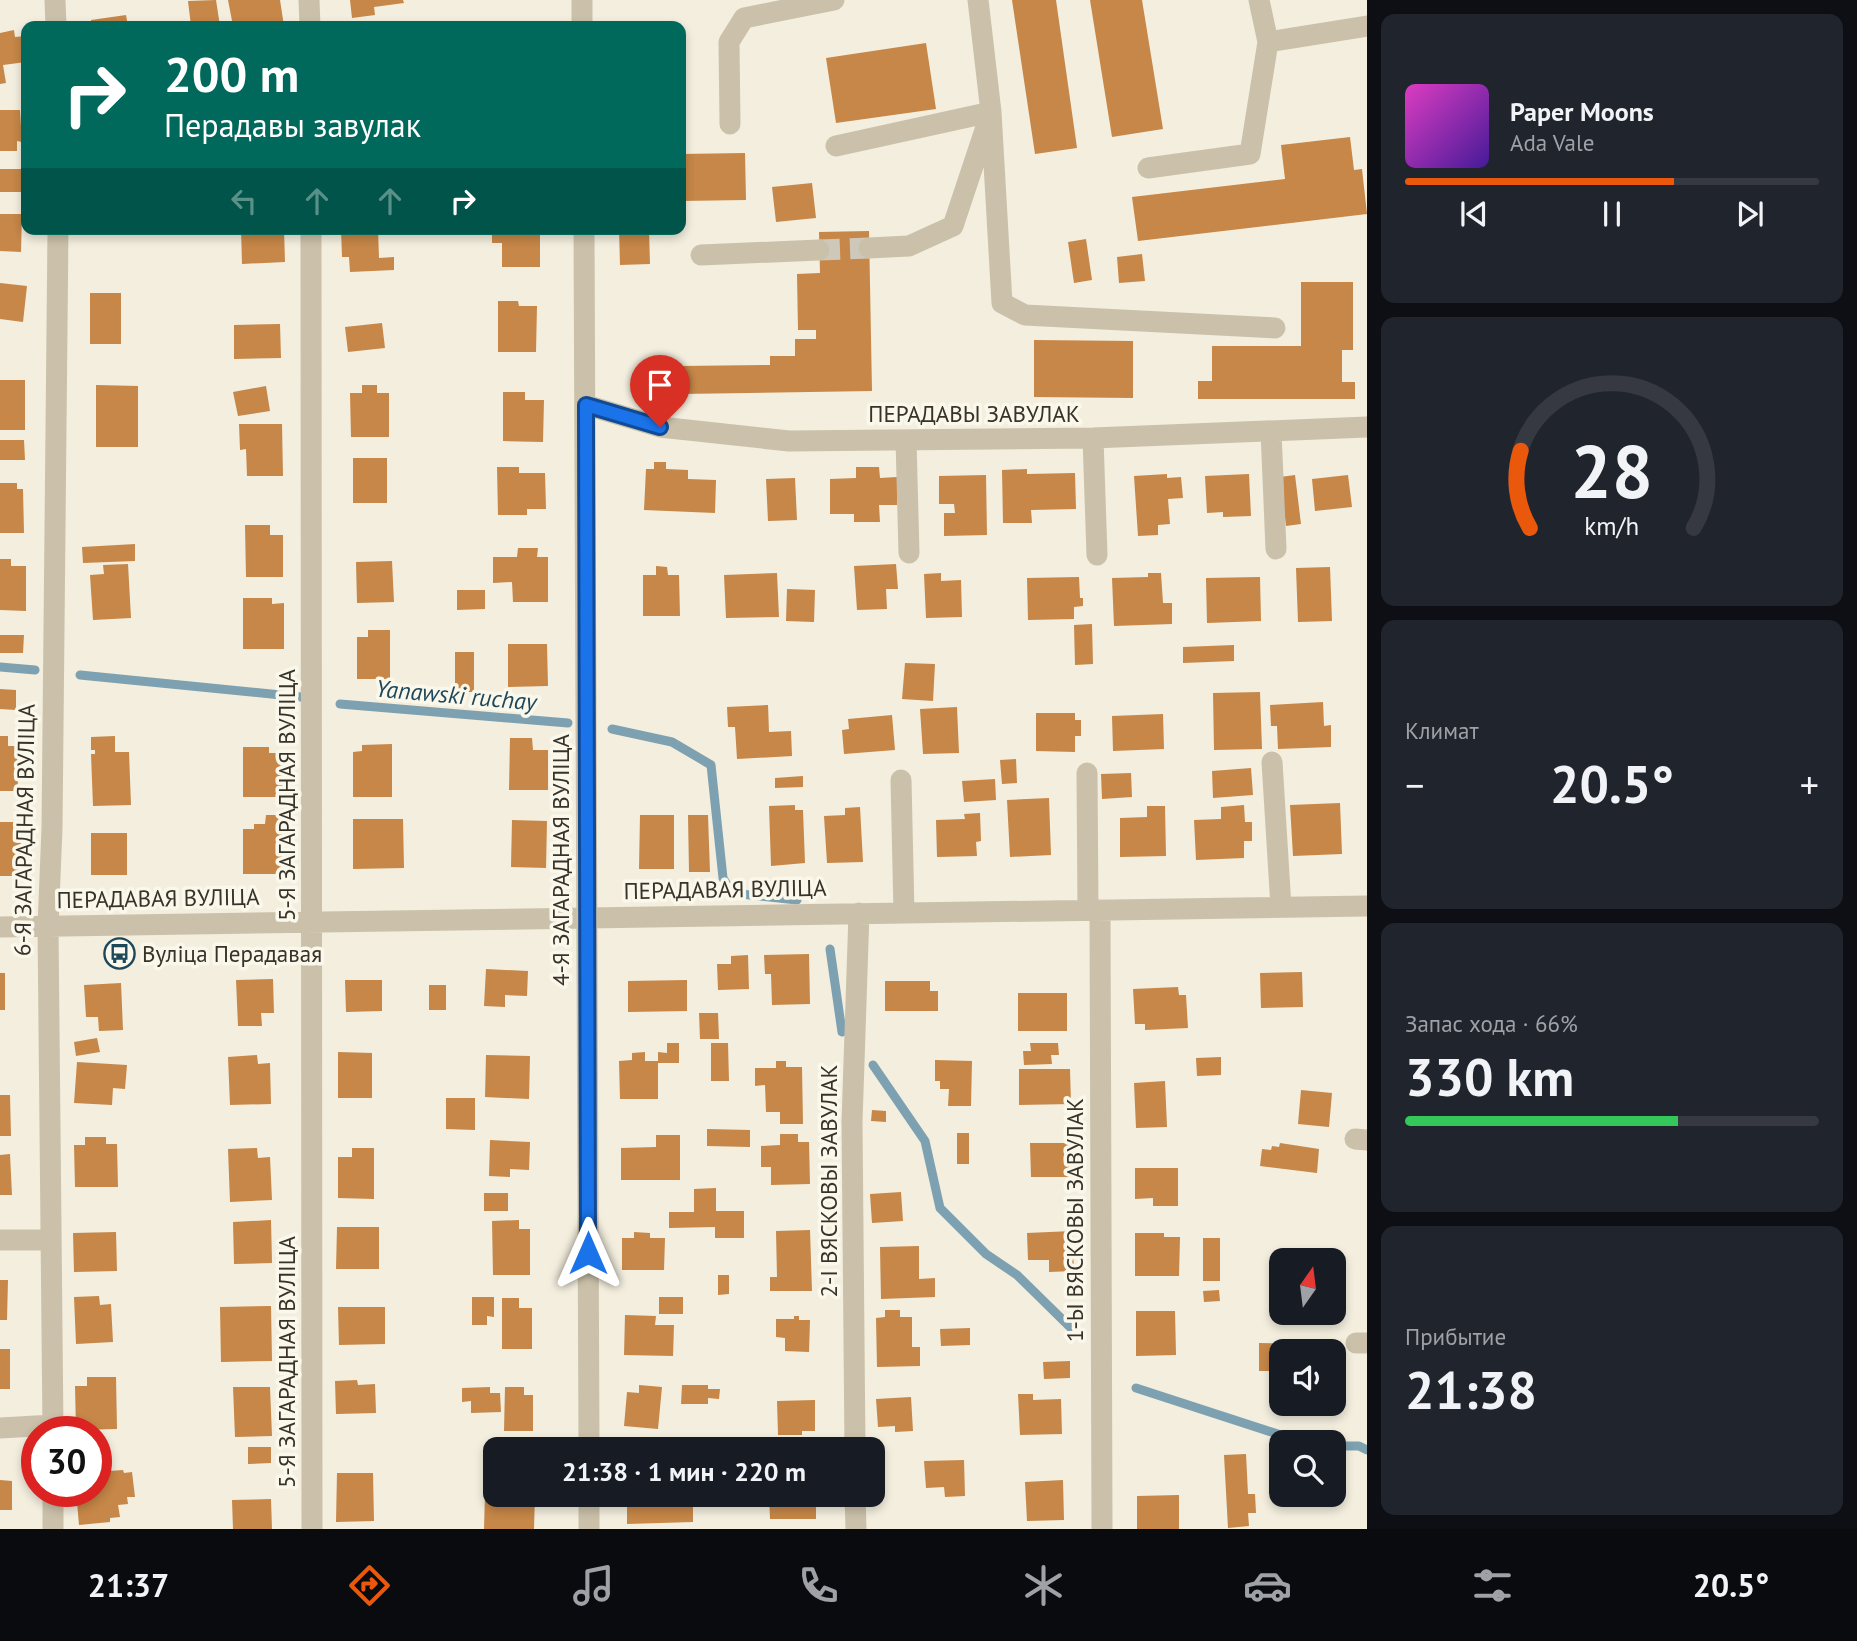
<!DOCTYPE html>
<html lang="ru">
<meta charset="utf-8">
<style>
body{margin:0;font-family:"PT Sans",sans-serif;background:#20242c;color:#f1f3f6;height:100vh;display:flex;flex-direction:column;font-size:26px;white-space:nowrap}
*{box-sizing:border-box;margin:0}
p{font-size:23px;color:#9ea1a6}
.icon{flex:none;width:38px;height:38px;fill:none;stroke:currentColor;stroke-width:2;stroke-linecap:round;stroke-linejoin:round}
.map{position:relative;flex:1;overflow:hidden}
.panel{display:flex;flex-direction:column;gap:14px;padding:14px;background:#0d0f14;width:490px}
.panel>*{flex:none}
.hud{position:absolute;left:21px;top:21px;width:665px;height:214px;border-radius:14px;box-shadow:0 4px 10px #0003;background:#00695c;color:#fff;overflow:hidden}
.needle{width:46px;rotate:14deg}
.buttons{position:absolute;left:1269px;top:1248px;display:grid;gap:14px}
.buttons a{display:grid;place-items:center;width:77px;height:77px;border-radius:14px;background:#171b24;box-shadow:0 4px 10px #0003;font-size:35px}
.speed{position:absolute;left:21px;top:1416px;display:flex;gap:14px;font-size:35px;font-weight:700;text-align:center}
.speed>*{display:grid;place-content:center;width:91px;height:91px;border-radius:50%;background:#171b24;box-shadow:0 4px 10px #0003;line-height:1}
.speed .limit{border:10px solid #d22;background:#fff;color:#111}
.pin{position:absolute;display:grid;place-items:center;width:60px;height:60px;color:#fff;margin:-72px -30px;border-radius:50% 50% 50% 0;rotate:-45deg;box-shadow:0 0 7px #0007}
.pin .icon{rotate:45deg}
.me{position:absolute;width:77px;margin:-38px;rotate:0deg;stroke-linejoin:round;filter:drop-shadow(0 0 5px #0008)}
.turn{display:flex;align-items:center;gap:24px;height:147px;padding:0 28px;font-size:32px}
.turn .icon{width:91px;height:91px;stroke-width:2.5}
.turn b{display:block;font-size:49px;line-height:60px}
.lanes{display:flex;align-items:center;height:66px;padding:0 28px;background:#0003;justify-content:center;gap:35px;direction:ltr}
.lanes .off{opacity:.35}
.big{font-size:52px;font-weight:800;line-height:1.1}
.panel .card{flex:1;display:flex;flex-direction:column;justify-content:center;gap:10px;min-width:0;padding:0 24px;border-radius:14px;background:#20242c}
.panel .dial{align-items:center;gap:0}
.dial svg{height:182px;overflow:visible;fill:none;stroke:#363941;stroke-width:7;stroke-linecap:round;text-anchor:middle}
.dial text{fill:#f1f3f6;stroke:none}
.song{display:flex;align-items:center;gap:21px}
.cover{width:84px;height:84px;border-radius:10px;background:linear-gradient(135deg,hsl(310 70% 55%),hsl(260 70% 35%))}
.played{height:7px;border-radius:4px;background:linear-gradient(90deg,#ea580c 65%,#363941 65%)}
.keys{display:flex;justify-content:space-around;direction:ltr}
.heat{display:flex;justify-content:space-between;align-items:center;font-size:38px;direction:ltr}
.charge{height:10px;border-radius:5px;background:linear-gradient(90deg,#34c759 66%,#363941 0)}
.trip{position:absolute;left:483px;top:1437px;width:402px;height:70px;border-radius:14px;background:#171b24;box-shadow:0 4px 10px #0003;font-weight:800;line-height:70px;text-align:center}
.tab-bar{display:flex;height:112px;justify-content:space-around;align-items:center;background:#090b0e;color:#9ea1a6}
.tab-bar .icon{width:49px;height:49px}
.tab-bar .selected{color:#ea580c}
.tab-bar b{font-size:32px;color:#f1f3f6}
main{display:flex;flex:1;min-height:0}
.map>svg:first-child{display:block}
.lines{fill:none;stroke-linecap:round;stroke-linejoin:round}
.stream{stroke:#7da1b0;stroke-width:9}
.building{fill:#c68748}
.minor-tunnel{stroke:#cec8ba;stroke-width:21;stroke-dasharray:21 10;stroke-linecap:butt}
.minor{stroke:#cbc1aa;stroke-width:21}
.route-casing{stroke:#114b97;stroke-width:18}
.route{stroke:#1a73e8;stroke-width:12}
.labels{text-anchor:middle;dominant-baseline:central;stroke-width:7;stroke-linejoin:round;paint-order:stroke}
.street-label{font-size:23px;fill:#383229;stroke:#faf7eb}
.poi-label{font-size:23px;fill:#383229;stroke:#faf7eb;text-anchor:start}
.water-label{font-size:24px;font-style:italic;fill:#1e475a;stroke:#faf7eb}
</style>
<main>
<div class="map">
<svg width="1367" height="1529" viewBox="0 0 1367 1529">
<rect width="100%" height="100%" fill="#f3eede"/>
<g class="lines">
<path class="stream" d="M0 667 35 670
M80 675 301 697
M340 704 568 723
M612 729 672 742 711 765 723 878 732 893 797 900
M830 949 842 1032
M873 1065 925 1141 940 1208 986 1254 1017 1275 1072 1329
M1136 1388 1302 1442
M1334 1446H1359L1367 1450"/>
</g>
<path class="building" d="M216 0 220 26H191L188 1Z
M228 0H280L284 26H233Z
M350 0H403L404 3 374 7 375 15 352 18Z
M1012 0H1056L1077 148 1035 154Z
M1090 0H1142L1163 129 1112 137Z
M126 15 128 26H91V20Z
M14 30 15 37 26 36V62L3 65 6 83 0 84V33Z
M926 43 936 109 836 123 826 58Z
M0 110H20L22 142 17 141V151H0Z
M1350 137 1354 170 1362 169 1367 214 1138 241 1132 197 1285 179 1281 145Z
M745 153 746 200 681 201V154Z
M0 169H26V192H0Z
M812 183 816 218 776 222 772 187Z
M0 214H22L21 252 0 251Z
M90 229H128V235H90Z
M241 229H284L285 262 242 264Z
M341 229H378L379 258 394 257V270L350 272 349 257H342Z
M492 229H540V267H502V243H492Z
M619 229H649L650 264 620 265Z
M869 231 872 391 681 394 680 366 770 365V356H795V339H816V330H798L797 274 820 273 819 232Z
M1086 239 1092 280 1074 283 1068 242Z
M1142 254 1145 281 1119 283 1117 257Z
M1301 282H1353V350H1342V382H1355V399H1198V381H1212V346H1301Z
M0 283 27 286 23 322 0 319Z
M90 293H121V344H90Z
M498 301H518L519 306H537L536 352H498Z
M382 323 385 348 348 352 345 327Z
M280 324 281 358 234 359V325Z
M1034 340 1133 341V398L1034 397Z
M0 380H25V430H0Z
M96 385 138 386V447H96Z
M362 385H377V393H389V437H351L350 393H362Z
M266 386 270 411 238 416 233 392Z
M503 392H525V400H544L543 442 503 441Z
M239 424H282L283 476H247L246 449 240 450Z
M0 440H24L25 460H0Z
M353 458H387V503H353Z
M654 462H666V469L688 470V479L716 480 715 513 644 510 646 469H654Z
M497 467H519V473H545L546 509H527V515H498Z
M856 467H879L880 478 897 477V505H879L880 522H854V514H830V479L856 478Z
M1027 469V474L1075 473 1076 509 1031 510 1032 523H1003L1002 470Z
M1167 474V478L1181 477 1183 498 1168 499 1170 524 1158 525V535L1138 536 1134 476Z
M1249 474 1251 516 1223 517V512L1207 513 1205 476Z
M986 475 987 535 944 536V513H955L954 504H939V476Z
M1295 475 1301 524 1286 526 1280 477Z
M1348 475 1352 507 1315 511 1312 479Z
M795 478 797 520 768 521 766 479Z
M0 483H17V489H23L24 533H0Z
M245 525H270V535H283V577H246Z
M135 544V561L83 563 82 547Z
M518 548H538L537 557H548V602H513L512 582 493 583V557H517Z
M0 559H11V566H26V611L0 610Z
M392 561 394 602 357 603 356 562Z
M128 564 131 618 93 620 90 575 104 574 103 565Z
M896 564 898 589H886L887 609 857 610 854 566Z
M656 566 667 567 668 575H679L680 616H643V575H656Z
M1330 567 1332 621 1298 622 1296 568Z
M777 573 779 617 726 618 724 575Z
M941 573V581L961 580 962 617 926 618 924 574Z
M1148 573H1161L1163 603H1172V624L1114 626 1112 578 1148 577Z
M1079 577 1080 598H1083V606L1074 607V619L1028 620 1027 578Z
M1260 577 1261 621 1207 623 1206 578Z
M787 589 815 590 814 622 786 621Z
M457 590H485V609L457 610Z
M243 598H272V604L284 603V649H243Z
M1092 624 1093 664 1075 665 1074 625Z
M368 630H390V679H357V637H368Z
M0 635H24L23 653H0Z
M508 644H547L548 686 508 687Z
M1234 645V661L1183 663V647Z
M455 652H474V692H455Z
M905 663 935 664 933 701 902 699Z
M0 689 16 690V710L0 709Z
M1260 692 1262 749 1214 750 1213 693Z
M1323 702 1324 726 1331 725V747L1278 749 1277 726H1271L1270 705Z
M768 705 769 732 791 731 792 756 737 759 735 727H728L727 707Z
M957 707 959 753 923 754 920 709Z
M1036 713H1075V720H1081V736H1075V752L1036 751Z
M1163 714 1164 749 1113 751 1112 716Z
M892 715 895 750 844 754 842 730 849 729 848 719Z
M0 736H8V746H17L18 791H0Z
M115 736V752H129L131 805 93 806 91 754H95V750H91V737Z
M510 738H532L533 750H548V790H509Z
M392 744V797H353V752L362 751V745Z
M243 747H269V753H283V797H243Z
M1016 759 1017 783 1002 784 1000 760Z
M1251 768 1253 795 1213 798 1212 771Z
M1131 773 1132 797 1102 799 1101 774Z
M803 776V787L775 788V778Z
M995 779 996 800 964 802 962 781Z
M1049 798 1051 855 1010 857 1007 800Z
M1340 803 1342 854 1293 856 1290 805Z
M795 805V810H803L805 863 771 866 769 806Z
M1244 805 1245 822H1252V841H1244V858L1196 860 1194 820 1221 819V807Z
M1147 806H1165L1166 856 1120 857V818L1147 817Z
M860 807 863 862 827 863 824 816 845 815V808Z
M980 813 981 841 976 842 977 856 937 857 936 820 965 819 964 814Z
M266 815H283V874H243V829H254V824H265Z
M640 815H674V869H639Z
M688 815H708L710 872H689Z
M353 819H403L404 868 353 869Z
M512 820 547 821 546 868 511 867Z
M0 822H16V830H21V876H0Z
M91 833H127V875H91Z
M809 954 810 1004 772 1005 771 974H765L764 955Z
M748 955 749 989 718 990 717 964H731V956Z
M486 969 528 971 527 996 505 995V1007L484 1006Z
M1302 972 1303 1007 1261 1008 1260 973Z
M0 973H5V1010H0Z
M273 979 274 1013H261L262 1026H238L236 980Z
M345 980H382V1011L346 1012Z
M687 980V1011L628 1012V981Z
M885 981H930V991H938V1011H885Z
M121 983 123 1030 99 1031 98 1017H86L84 985Z
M429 985H446V1010H429Z
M1178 987 1179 995H1186L1188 1028 1145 1030V1024H1135L1133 989Z
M1018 993H1067V1031H1018Z
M699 1013H718L719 1039H700Z
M97 1038 100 1052 76 1056 74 1042Z
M667 1043H679V1063H658V1099H620L619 1061 632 1060V1053L645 1052V1061H658V1052L667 1053Z
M711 1043H728L729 1081H711Z
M1030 1043H1058L1059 1055H1051L1052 1064 1024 1065 1023 1051H1031Z
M338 1052 372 1053V1098H338Z
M257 1055 258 1064 270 1063 271 1104 230 1105 228 1057Z
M486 1055 530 1056 529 1099 485 1097Z
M1221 1057V1075L1197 1076 1196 1058Z
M935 1060 972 1061 971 1106H948L949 1089H940V1081H935Z
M776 1061H786V1067H802L803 1124H780V1112H766L765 1085 755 1086V1068H776Z
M77 1062 127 1065 125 1089 113 1088 112 1105 74 1103Z
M1019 1069H1070L1071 1104 1019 1105Z
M1165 1081 1167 1127 1136 1128 1134 1083Z
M1301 1090 1332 1093 1329 1127 1298 1124Z
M0 1095H10L11 1136H0Z
M446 1098H475V1130L446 1129Z
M872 1110 886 1111V1122L871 1121Z
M707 1129 750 1130V1147L707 1146Z
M957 1133H969V1164H957Z
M780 1134H798V1142H809L810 1184 771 1185V1167H761V1146L780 1145Z
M656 1135H680V1180H621V1148L656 1147Z
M85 1137H106V1144H117L118 1187H75L74 1145H85Z
M490 1140 530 1142 529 1170 510 1169V1177L489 1176Z
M1030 1143H1070V1177H1031Z
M1280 1143 1319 1149 1317 1173 1260 1166 1262 1149 1271 1150 1272 1146 1279 1147Z
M257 1148 258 1158 270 1157 272 1200 230 1202 228 1149Z
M352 1148H374V1199L338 1198V1157H352Z
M10 1154 12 1195H0V1155Z
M1135 1168H1178V1206H1153V1198L1135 1199Z
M716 1188V1211H744V1238H715V1227L669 1228V1212H694V1189Z
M901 1192 903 1221 872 1223 870 1194Z
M484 1193H508V1211H484Z
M271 1220 272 1263 234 1264 233 1222Z
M519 1220V1229H530V1275H493L492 1221Z
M337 1227H379V1269H336Z
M810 1230 812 1291H770V1277H777L776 1231Z
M1072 1231 1074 1271 1049 1272V1260H1028L1027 1233Z
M116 1232 117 1271 74 1272 73 1233Z
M634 1232 650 1233V1238H665L664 1270H622V1238H634Z
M1135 1233H1164V1237H1180L1179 1276H1135Z
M1203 1238H1220V1281H1203Z
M919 1246V1279L935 1278V1297L881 1299 880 1247Z
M718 1275H729V1294L718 1295Z
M0 1280H8L7 1320H0Z
M1219 1290 1220 1301 1204 1302 1203 1291Z
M99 1296 100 1305 111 1304 113 1342 76 1344 74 1297Z
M472 1297H494V1317L487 1316V1325H472Z
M659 1297H683V1314H659Z
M502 1298H519V1308H532V1349H502Z
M271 1306 272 1361 221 1362 220 1307Z
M338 1307H385V1344L339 1345Z
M885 1310H900V1317H912V1347H920V1366L877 1367 876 1318 885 1317Z
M1136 1311H1175L1176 1355 1136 1356Z
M625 1315 656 1316 655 1325H674L673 1356 624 1355Z
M794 1316H799V1320H810L809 1352 785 1351V1338L776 1337V1319H794Z
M970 1328V1345L941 1346 940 1329Z
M1259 1343 1314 1344V1351H1281V1371H1259Z
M0 1349H10V1389H0Z
M1070 1361V1378L1044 1379 1043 1362Z
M87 1377H116L117 1429 76 1430 75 1386H87Z
M357 1380 358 1385 375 1384 376 1413 336 1414 335 1381Z
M639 1385 662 1387 658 1429 624 1426 627 1392 639 1393Z
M682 1385H708V1389H720L719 1399 708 1398V1404H681Z
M233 1387H270L272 1436 235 1437Z
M490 1387V1393H500L501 1412 471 1413V1401L462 1402V1388Z
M505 1387H524V1395H533V1431H504Z
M1018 1394H1033V1400L1061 1399 1062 1434 1020 1435Z
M911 1397 913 1431 895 1432V1426L878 1427 876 1399Z
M815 1400V1431H802V1435H778L777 1401Z
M612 1439H638V1449H612Z
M248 1447H271V1463L248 1464Z
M1246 1454 1248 1494H1255L1256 1513H1248L1249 1526 1228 1528 1224 1455Z
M964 1460 965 1496 945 1497 944 1487 926 1488 924 1461Z
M123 1470 124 1473 132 1472 135 1497H127L128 1504 118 1505 120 1517 110 1518V1522L79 1525 76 1491H96V1472Z
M337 1473H373L374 1521 336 1522Z
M0 1480 12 1481V1510H0Z
M1063 1480 1064 1520 1027 1521 1025 1482Z
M485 1493 535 1495 534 1529H484Z
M627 1494H693V1522L627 1524Z
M769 1494H816V1519H770Z
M1289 1494H1327V1506L1289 1507Z
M1179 1495V1529H1137V1496Z
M271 1499 272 1529H233L232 1500Z"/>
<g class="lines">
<path class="minor-tunnel" d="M819 250 869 248"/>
<path class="minor" d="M55 0 56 26
M309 0 310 26
M582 0V26
M978 0 991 112 1002 303 1025 315 1275 328
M1259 0 1268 42 1367 26
M730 124 729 42 744 18 834 0
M836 146 991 112 953 226 909 246 869 248
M1148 168 1250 154 1268 42
M311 229 312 1529
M584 229 589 1449
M701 255 819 250
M586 405 660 427 789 441 1093 438 1367 427
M1271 431 1276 549
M1093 438 1097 555
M906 440 909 553
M1272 762 1281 907
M1087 773 1088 910
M901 780 904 913
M1100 910 1102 1529
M0 927 1367 906
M1355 1139 1367 1140
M0 1240H51
M1356 1343H1367
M0 1428 53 1425
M53 1432 48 926 52 828 58 229
M855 1449 852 1122 859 913
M53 1491V1529
M589 1494V1529
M855 1494 856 1529"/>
</g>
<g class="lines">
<defs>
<path id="route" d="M588 1253 586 405 660 427"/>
</defs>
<use href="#route" class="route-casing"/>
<use href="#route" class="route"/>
</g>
<defs>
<symbol id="bus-ring" viewBox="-11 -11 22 22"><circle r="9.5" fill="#faf7eb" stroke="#1e475a" stroke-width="1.5"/><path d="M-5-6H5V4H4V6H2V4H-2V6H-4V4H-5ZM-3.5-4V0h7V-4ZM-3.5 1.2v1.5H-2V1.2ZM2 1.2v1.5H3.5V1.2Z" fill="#1e475a"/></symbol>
</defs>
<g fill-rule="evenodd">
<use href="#bus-ring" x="102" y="936" width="35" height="35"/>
</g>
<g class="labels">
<g class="street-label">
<text x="974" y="413">ПЕРАДАВЫ ЗАВУЛАК</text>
<text transform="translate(286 795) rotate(-90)">5-Я ЗАГАРАДНАЯ ВУЛІЦА</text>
<text transform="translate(24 830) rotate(-89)">6-Я ЗАГАРАДНАЯ ВУЛІЦА</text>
<text transform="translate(560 860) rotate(-90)">4-Я ЗАГАРАДНАЯ ВУЛІЦА</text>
<text transform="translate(725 889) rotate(-1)">ПЕРАДАВАЯ ВУЛІЦА</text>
<text transform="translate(158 898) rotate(-1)">ПЕРАДАВАЯ ВУЛІЦА</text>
<text transform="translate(828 1181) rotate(-90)">2-І ВЯСКОВЫ ЗАВУЛАК</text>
<text transform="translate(1074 1220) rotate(-90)">1-Ы ВЯСКОВЫ ЗАВУЛАК</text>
<text transform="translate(286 1362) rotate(-90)">5-Я ЗАГАРАДНАЯ ВУЛІЦА</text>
</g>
<g class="poi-label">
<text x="142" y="953">Вуліца Перадавая</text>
</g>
<g class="water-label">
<text transform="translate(456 695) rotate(5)">Yanawski ruchay</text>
</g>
</g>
</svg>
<div class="buttons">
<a><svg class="needle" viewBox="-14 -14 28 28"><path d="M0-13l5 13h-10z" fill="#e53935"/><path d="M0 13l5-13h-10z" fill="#9ea1a6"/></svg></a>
<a><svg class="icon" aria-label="sound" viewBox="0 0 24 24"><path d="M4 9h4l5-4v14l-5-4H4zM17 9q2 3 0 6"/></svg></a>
<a><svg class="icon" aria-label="search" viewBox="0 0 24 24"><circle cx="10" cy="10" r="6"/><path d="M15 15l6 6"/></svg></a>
</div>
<div class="speed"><div class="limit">30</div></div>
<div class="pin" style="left:660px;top:427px;background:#d93025"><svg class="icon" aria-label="arrive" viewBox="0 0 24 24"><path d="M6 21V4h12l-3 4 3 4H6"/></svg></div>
<svg class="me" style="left:588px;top:1253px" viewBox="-20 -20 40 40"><path d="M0-17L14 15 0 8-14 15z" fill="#1a73e8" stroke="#fff" stroke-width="4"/></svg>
<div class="trip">21:38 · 1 мин · 220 m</div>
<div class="hud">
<div class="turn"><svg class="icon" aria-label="right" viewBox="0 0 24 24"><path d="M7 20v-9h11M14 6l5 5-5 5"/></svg><div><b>200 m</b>Перадавы завулак</div></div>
<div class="lanes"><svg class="icon off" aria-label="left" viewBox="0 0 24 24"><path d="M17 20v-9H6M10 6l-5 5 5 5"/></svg><svg class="icon off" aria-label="ahead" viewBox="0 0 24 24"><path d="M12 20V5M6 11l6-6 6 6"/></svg><svg class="icon off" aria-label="ahead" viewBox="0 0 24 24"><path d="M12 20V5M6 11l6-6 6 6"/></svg><svg class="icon" aria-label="right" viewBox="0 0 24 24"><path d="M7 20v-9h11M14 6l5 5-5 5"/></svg></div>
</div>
</div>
<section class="panel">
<div class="card">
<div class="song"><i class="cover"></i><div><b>Paper Moons</b><p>Ada Vale</p></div></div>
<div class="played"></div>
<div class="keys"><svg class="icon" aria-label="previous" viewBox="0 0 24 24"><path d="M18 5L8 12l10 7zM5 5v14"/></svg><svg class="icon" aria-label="pause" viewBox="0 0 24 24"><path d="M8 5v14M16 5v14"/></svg><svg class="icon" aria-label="next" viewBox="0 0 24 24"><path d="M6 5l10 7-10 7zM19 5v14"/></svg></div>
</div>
<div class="card dial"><svg viewBox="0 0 100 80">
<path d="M14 69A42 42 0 1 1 86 69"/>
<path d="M14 69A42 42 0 0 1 10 35" stroke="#ea580c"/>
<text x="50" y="56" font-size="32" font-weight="700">28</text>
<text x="50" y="72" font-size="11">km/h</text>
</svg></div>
<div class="card"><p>Климат</p>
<div class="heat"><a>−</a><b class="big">20.5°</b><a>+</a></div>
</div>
<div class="card"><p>Запас хода · 66%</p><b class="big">330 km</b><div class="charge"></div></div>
<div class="card"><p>Прибытие</p><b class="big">21:38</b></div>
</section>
</main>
<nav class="tab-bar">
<b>21:37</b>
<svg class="icon selected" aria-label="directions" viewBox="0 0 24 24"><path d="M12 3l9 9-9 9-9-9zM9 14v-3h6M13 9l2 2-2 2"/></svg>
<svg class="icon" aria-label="music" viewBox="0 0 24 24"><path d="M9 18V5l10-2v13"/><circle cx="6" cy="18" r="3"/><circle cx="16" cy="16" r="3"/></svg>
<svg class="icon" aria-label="phone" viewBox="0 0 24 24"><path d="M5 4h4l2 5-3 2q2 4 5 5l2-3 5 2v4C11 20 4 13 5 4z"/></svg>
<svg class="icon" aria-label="climate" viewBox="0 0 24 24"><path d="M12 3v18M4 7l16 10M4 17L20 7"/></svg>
<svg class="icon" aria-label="car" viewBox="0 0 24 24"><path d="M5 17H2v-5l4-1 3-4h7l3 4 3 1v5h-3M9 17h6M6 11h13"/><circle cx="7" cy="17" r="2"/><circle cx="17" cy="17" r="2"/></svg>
<svg class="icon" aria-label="filters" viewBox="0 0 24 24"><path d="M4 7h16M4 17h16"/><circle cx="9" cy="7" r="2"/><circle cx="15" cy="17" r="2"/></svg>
<b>20.5°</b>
</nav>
